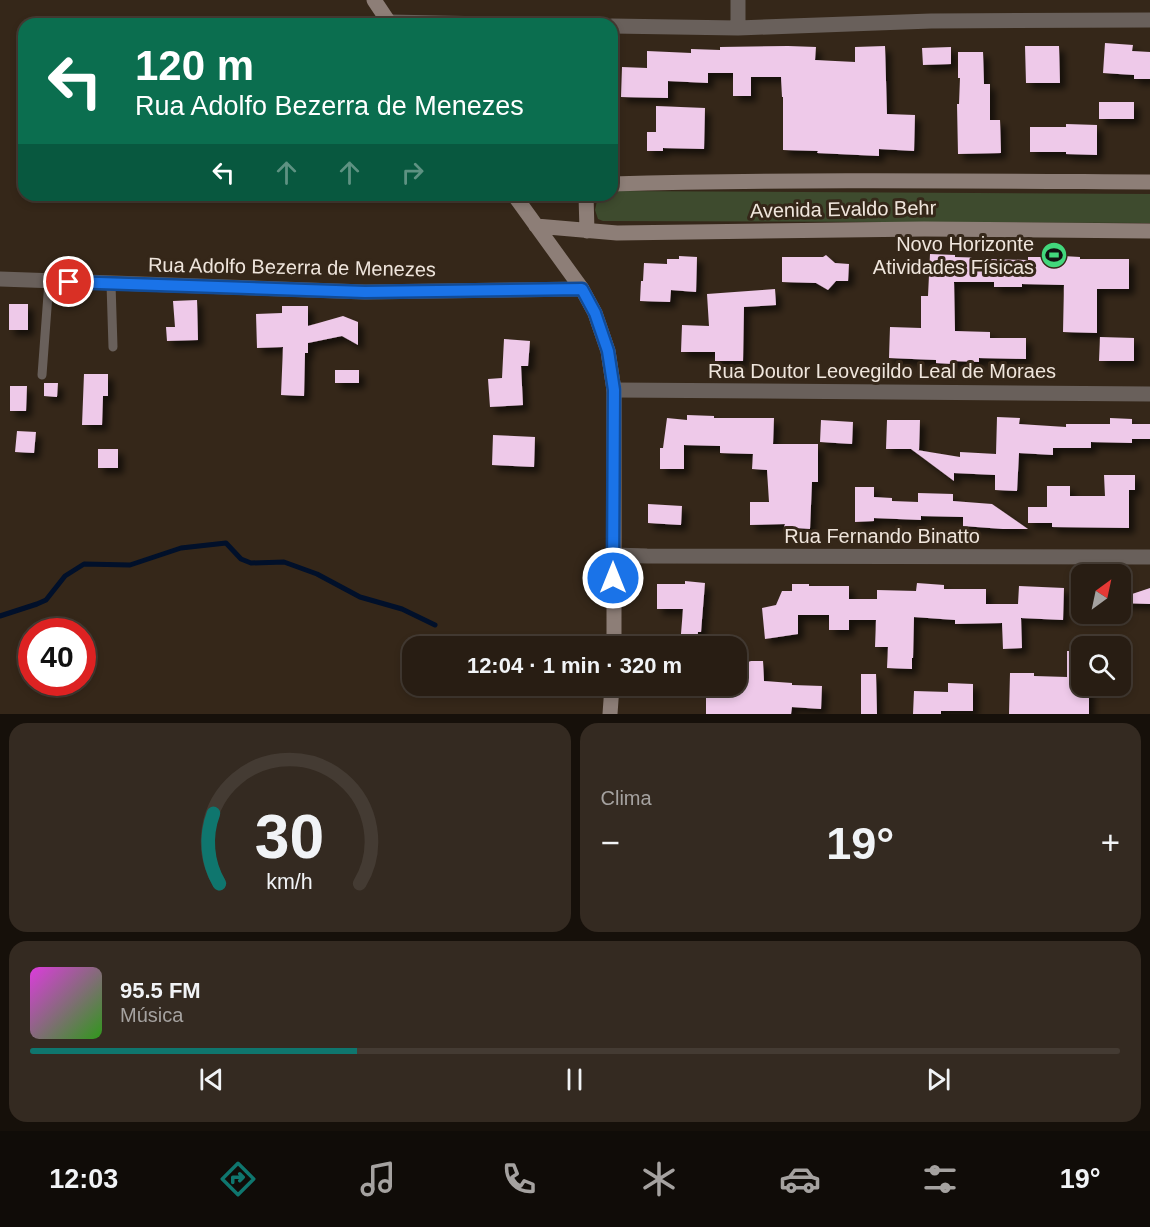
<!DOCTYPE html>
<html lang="pt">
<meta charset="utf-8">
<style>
body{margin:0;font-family:Arial,sans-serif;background:#342a21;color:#f1f3f6;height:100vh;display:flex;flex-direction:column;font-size:22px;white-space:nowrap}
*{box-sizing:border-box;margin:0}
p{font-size:20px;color:#a5a2a0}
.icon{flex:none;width:33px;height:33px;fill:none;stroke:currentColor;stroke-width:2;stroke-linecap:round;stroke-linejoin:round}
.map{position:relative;height:714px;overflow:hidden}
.side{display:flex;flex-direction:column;gap:9px;padding:9px;background:#16100a;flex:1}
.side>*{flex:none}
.banner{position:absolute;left:18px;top:18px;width:600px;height:183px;border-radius:18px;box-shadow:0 3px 9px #0003,0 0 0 2px #443b33;background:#0b6e4f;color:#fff;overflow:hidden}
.needle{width:39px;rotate:33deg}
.controls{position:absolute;left:1071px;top:564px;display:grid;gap:12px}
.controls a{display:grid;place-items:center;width:60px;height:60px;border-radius:12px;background:#281d13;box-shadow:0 3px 9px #0003,0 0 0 2px #443b33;font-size:30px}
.speed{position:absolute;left:18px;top:618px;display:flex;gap:12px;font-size:30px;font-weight:700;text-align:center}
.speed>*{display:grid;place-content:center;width:78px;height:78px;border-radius:50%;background:#281d13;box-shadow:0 3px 9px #0003,0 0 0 2px #443b33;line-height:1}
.speed .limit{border:9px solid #d22;background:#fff;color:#111}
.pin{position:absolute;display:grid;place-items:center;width:51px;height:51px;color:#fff;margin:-26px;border:3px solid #fff;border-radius:50%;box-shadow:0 2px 6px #0007}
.me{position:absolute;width:66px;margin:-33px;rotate:0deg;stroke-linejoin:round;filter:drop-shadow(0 0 4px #0008)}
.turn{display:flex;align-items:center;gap:21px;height:126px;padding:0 18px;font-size:27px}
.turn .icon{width:78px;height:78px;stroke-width:2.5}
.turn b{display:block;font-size:42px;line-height:51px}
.lanes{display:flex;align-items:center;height:57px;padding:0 18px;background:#0003;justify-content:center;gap:30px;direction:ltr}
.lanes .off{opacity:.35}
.big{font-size:45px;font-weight:600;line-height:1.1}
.side .card{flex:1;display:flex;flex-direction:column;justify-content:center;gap:9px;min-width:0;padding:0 21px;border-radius:18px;background:#342a21}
.side .dial{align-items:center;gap:0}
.dial svg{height:156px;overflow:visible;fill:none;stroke:#443b33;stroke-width:7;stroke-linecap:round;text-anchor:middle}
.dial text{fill:#f1f3f6;stroke:none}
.song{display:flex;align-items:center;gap:18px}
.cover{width:72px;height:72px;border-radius:9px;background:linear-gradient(135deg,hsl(300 70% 55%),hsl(110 70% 35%))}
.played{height:6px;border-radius:3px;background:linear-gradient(90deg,#0f766e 30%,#443b33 30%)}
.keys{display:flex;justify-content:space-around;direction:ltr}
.heat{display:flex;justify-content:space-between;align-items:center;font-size:33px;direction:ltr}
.side .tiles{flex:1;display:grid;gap:9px;grid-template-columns:1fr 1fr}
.card:last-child{grid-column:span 2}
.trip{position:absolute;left:402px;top:636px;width:345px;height:60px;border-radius:18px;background:#281d13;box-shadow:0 3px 9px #0003,0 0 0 2px #443b33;font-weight:600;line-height:60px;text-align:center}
.dock{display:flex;height:96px;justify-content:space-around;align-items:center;background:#100c08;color:#a5a2a0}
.dock .icon{width:42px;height:42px}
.dock .on{color:#0f766e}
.dock b{font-size:27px;color:#f1f3f6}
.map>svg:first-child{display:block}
.green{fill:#3e4b2e}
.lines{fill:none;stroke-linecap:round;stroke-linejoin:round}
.stream{stroke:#01102a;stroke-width:5}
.building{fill:#eec9e9;filter:url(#shadow)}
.lane{stroke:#69605b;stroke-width:9}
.street{stroke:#69605b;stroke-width:15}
.secondary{stroke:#8d7e77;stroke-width:15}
.route-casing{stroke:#114b97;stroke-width:15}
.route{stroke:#1a73e8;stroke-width:10}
.labels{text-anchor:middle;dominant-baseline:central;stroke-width:6;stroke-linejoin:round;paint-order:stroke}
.street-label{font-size:20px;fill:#efe5dc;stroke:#352719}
.poi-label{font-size:20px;fill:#efe5dc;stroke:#352719;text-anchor:end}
</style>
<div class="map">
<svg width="1150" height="714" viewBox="0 0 1150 714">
<defs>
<filter id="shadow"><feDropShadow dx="5.5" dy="5.5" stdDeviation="3" flood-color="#0009"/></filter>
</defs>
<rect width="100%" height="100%" fill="#352719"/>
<path class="green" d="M612 191 1150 194V223L603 221 598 219 595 210 598 196V195H612Z"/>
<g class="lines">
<path class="stream" d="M0 616 37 604 46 600 65 576 84 564 130 565 181 548 226 543 241 559 251 563 284 562 317 574 360 597 402 609 435 625"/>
</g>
<path class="building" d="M1105 43 1133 45 1132 51 1150 52V79H1134V75L1103 73Z
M788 46 816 47 815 60 855 62V47L885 46 887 114 915 115 914 151 879 149V156L817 153 818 151 783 150V97H782L781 77H751V96H733V73H708V83L668 81V98L621 97 622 67 647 68V51L691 53V49L720 50V47Z
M1025 46H1059L1060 83H1026Z
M951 47V64L923 65 922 48Z
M958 52H983L984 84H990V120H1000L1001 153 958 154 957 104H959L960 78H958Z
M1099 102H1134V119H1099Z
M656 106 705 108 704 149 663 148V151H647V132H656Z
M1066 124 1097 125V155L1066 154V152H1030V127H1066Z
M930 254 955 255V257L988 258V259L1028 260V257H1045V255L1080 257V259H1129V289H1097V333L1063 332 1064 285 1022 284V287H994V282H954L955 331 990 332V338H1026V359L979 358V362L952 361V364L936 363V360L889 358 890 327 921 328V296H928Z
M826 255 835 263 849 264 848 281H836L828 290 816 283 782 282V257H823Z
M679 256 697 257 696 292 671 290 670 302 640 301 641 281H643L644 263 667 264V259H679Z
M775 289 776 305 744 307 743 361H715V352H681L682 325 709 326 707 294Z
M197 300 198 340 167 341 166 327H175L173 301Z
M9 304H28V330H9Z
M282 306H308V326L343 316 358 322V345L342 336 308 343V353H305L304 396 281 395 283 347 257 348 256 314 282 313Z
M1100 337 1134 338V361H1099Z
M504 339 530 341 528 366H521L523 405 490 407 488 379 502 378Z
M335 370H359V383H335Z
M84 374H108V396H103L102 425H82Z
M44 383H58L57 397 44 396Z
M10 386H27L26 411H10Z
M687 415 714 416V418H774L773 444H818V482H812L810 529 784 527 785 524 750 525V502H769L767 470 752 469 753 454 720 453V446L684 445V469H660V448H663L667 418 687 420Z
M997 417 1020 418 1019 424 1066 427V424H1110V418L1132 419V424H1150V439H1132V443L1091 442V448H1053V455L1019 453 1017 491 995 490V475L954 473V481L911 449H886L887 420H920L919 450H917L960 457V452L996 454Z
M821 420 853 422 852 444 820 442Z
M17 431 36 432 34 453 15 452Z
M493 435 535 437 534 467 492 465Z
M98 449H118V468H98Z
M1104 475H1135V490H1129V528L1052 527V523H1028V507H1047V486H1070V496H1105Z
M855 487H874V497L892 498V501L918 502V493L953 494V501L992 504 1028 529H1003L963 526V517L921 516V520L874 518V521L855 522Z
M648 504 682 506 681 525 648 523Z
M685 581 705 583 701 632H698L697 646H680L683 609H657V584H685Z
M917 583 944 585V589H986V604H1018L1019 586 1064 588 1063 620 1021 618 1022 648 1003 649 1002 623 955 624V620L914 617 913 658H912V669L887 668 888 647H875L876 620H849V630H829V615H798V634L765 639 762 608 776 605 782 591H792V584H809V586H849V599H877V590L916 591Z
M1150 588V604L1120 603V598Z
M1067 651H1082V686H1089V714H1009L1010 673H1034V676L1067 677Z
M751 661H763L764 681 792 683V685L822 686 821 709 792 707 791 714H706V694L733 695V686H736V668L743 667 745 663Z
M861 674H876L877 714H861Z
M948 683 973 684V711H941V714H913L914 691 948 692Z"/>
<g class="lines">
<path class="lane" d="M111 284 113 347
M42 375 49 281"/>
<path class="street" d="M389 22 490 24
M612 26 738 28 931 21 1150 20
M738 28V0
M0 279 365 292 582 289
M614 390 1150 394
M613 555 647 556 1150 557"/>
<path class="secondary" d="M374 0 390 24
M612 184C791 179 971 181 1150 182
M514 195 582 289 595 313 608 351 614 390V646
M586 195 587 231
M536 226 617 233 924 229 1150 231
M610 714 612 686"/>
</g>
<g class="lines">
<defs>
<path id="route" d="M69 282 365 292 582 289 595 313 608 351 614 390 613 578"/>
</defs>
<use href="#route" class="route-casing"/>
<use href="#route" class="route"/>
</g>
<defs>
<symbol id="stadium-disc" viewBox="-11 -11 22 22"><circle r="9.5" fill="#42d77c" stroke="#352719"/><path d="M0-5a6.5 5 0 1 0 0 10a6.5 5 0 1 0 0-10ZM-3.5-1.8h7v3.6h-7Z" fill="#111"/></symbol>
</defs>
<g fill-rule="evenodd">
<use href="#stadium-disc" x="1039" y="240" width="30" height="30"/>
</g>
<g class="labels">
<g class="street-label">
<text transform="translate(843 209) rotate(-1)">Avenida Evaldo Behr</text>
<text transform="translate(292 267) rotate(1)">Rua Adolfo Bezerra de Menezes</text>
<text x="882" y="371">Rua Doutor Leovegildo Leal de Moraes</text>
<text x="882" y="536">Rua Fernando Binatto</text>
</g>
<g class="poi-label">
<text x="1034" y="244">Novo Horizonte<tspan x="1034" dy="23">Atividades Físicas</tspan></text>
</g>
</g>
</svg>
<div class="controls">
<a><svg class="needle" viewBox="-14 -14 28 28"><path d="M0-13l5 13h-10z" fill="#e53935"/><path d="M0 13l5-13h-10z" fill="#a5a2a0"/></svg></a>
<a><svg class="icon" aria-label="search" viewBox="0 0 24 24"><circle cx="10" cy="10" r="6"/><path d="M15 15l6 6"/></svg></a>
</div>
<div class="speed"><div class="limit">40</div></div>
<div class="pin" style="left:69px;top:282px;background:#d93025"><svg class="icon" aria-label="arrive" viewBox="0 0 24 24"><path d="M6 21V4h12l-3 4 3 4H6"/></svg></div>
<svg class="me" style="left:613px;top:578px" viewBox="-20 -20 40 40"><circle r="17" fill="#1a73e8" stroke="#fff" stroke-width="3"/><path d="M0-11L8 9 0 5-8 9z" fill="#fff"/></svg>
<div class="trip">12:04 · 1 min · 320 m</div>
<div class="banner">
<div class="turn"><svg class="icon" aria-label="left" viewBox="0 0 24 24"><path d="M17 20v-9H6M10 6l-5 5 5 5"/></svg><div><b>120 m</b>Rua Adolfo Bezerra de Menezes</div></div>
<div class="lanes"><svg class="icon" aria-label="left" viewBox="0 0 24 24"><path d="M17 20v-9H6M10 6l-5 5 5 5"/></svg><svg class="icon off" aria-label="ahead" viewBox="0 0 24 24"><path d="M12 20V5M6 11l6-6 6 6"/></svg><svg class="icon off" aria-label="ahead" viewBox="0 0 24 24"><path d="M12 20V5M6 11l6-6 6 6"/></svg><svg class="icon off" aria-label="right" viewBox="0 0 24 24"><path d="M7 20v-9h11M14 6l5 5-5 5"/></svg></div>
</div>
</div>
<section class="side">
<div class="tiles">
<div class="card dial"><svg viewBox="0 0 100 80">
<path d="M14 69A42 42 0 1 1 86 69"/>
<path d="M14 69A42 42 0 0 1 11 33" stroke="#0f766e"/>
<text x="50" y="56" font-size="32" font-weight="700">30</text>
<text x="50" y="72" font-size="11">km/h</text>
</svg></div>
<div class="card"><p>Clima</p>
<div class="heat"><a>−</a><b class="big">19°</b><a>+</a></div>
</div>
<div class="card">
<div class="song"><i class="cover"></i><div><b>95.5 FM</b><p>Música</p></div></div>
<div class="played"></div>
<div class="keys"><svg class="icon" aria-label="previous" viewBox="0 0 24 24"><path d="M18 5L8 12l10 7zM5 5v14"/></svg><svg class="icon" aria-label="pause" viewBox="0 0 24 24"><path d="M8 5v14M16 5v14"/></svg><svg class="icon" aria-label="next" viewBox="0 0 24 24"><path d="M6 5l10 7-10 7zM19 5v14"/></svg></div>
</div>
</div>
</section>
<nav class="dock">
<b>12:03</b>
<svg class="icon on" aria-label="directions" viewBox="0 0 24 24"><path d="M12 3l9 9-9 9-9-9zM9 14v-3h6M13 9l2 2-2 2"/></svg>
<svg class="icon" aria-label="music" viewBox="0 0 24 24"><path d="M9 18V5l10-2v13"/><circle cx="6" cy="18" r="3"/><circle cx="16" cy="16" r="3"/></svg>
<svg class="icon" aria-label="phone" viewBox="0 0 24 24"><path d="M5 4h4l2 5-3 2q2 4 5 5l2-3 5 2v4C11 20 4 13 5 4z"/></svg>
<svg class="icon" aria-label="climate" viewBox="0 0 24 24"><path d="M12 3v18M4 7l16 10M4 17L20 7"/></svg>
<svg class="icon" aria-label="car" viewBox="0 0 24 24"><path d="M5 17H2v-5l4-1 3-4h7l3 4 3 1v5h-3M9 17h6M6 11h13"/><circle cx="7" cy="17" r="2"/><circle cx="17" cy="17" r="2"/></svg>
<svg class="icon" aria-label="filters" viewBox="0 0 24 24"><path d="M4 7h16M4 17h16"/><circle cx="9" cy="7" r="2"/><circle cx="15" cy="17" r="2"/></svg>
<b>19°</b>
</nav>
